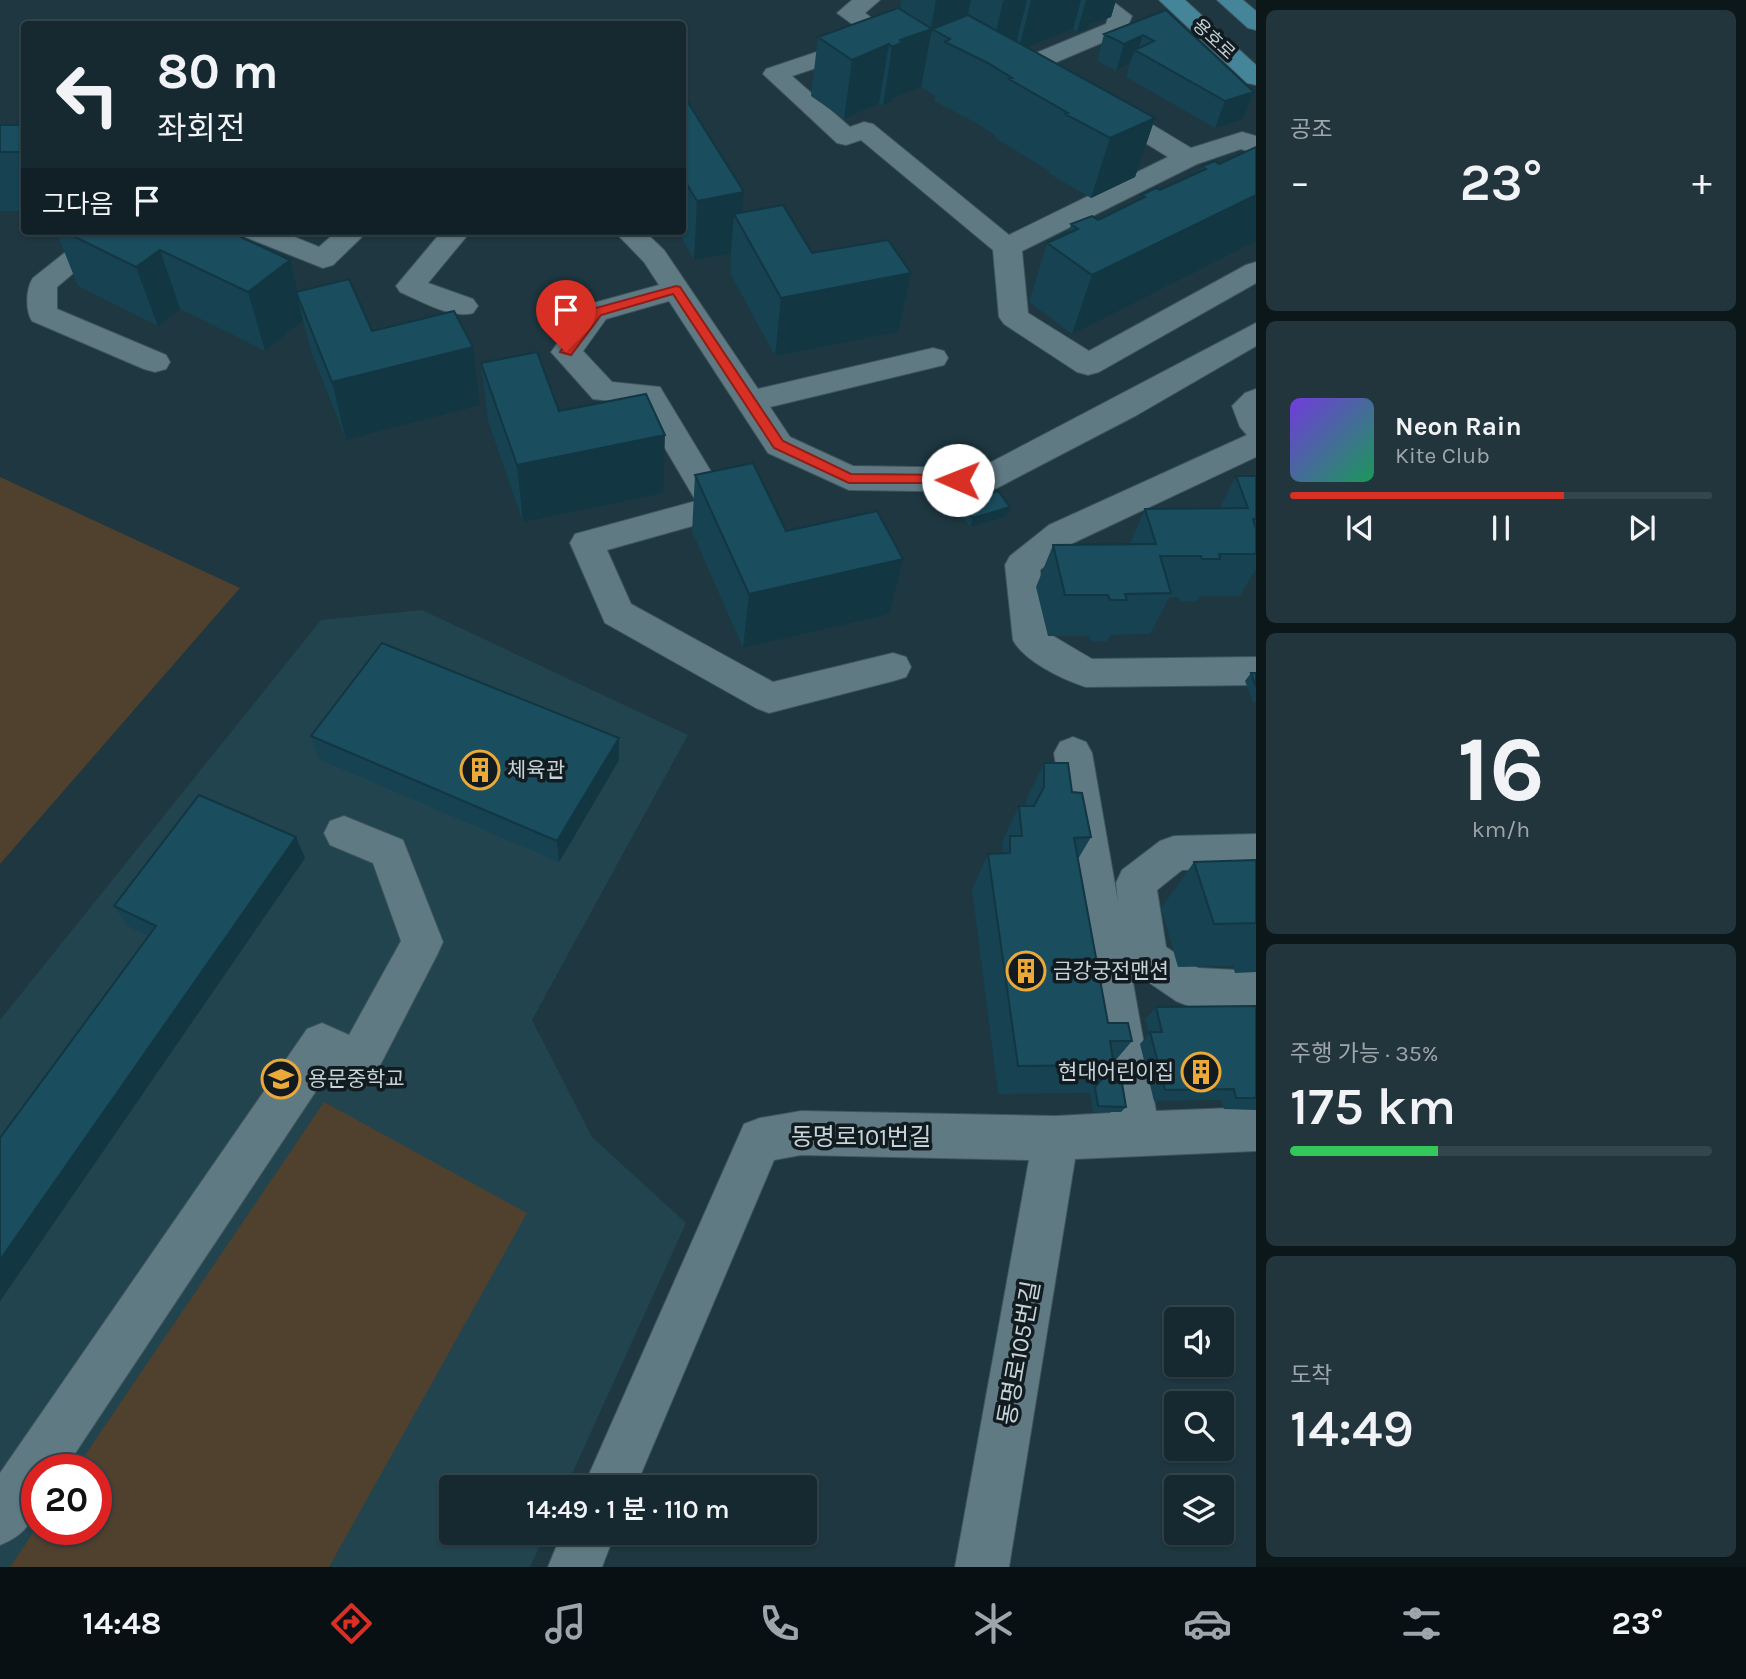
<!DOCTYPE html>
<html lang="ko">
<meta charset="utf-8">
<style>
body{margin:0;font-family:Karla,"Noto Sans KR",sans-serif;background:#23353c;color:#f1f3f6;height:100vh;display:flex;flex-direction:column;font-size:26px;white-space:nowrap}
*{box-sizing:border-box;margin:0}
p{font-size:23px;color:#9ea6ab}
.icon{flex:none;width:38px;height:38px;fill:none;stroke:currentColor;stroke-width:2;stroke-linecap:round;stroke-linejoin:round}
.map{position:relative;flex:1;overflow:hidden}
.side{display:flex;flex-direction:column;gap:10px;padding:10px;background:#0c171a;width:490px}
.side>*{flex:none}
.top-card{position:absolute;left:21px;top:21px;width:665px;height:214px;border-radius:7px;box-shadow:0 2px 5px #0004,0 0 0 2px #35454c;background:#162930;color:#f1f3f6;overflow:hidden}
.buttons{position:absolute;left:1164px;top:1307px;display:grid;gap:14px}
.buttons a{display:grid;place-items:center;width:70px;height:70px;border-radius:7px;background:#162930;box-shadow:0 2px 5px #0004,0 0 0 2px #35454c;font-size:35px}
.speed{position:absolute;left:21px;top:1454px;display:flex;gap:14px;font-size:35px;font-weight:700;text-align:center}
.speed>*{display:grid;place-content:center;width:91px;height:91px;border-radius:50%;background:#162930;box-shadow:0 2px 5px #0004,0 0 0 2px #35454c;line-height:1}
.speed .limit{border:10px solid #d22;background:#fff;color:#111}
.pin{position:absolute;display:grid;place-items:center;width:60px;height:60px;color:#fff;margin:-72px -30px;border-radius:50% 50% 50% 0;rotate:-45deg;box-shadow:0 0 7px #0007}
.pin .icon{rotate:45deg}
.me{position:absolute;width:77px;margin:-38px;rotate:271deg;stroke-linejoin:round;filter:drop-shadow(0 0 5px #0008)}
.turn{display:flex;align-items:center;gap:24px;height:147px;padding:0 21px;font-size:32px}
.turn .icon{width:91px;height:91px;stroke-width:2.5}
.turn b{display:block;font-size:49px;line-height:60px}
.then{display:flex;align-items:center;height:66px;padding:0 21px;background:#0003;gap:14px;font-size:26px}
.big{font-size:52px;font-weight:600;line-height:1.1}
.side .widget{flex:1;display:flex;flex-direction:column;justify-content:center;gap:10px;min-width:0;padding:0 24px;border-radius:10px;background:#23353c}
.side .dial{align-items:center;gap:0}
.dial b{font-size:91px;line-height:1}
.song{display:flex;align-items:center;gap:21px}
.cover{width:84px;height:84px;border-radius:10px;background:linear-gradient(135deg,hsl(260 70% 55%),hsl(150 70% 35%))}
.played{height:7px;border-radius:4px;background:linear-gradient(90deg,#d93025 65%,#35454c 65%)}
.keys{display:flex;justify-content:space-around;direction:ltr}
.heat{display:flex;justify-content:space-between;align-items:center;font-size:38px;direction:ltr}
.charge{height:10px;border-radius:5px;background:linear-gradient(90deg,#34c759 35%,#35454c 0)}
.trip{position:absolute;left:439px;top:1475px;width:378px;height:70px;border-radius:7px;background:#162930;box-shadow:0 2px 5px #0004,0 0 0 2px #35454c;font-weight:600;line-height:70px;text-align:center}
.menu{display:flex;height:112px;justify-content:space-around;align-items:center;background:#091013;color:#9ea6ab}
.menu .icon{width:49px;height:49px}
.menu .on{color:#d93025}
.menu b{font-size:32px;color:#f1f3f6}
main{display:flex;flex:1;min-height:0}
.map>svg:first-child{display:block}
.built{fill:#21444f;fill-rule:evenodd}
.green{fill:#4f412d}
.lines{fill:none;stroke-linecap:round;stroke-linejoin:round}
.minor-casing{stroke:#3f555c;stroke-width:2}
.major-casing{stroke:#3f555c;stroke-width:2}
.minor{fill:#607a84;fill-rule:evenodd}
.major{fill:#44859a;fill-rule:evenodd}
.wall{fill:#164251}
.shaded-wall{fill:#123642}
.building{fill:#1a4d5e;stroke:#123642;stroke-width:2}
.route{fill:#d93025;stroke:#8d1f18;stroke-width:2}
.labels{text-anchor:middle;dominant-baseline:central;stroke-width:7;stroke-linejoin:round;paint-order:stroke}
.far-street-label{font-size:18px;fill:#c6d4d9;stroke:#121c20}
.poi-label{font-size:21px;fill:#c6d4d9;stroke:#121c20;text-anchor:start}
.near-street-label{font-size:24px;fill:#c6d4d9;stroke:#121c20}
</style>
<main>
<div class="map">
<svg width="1256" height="1567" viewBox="0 0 1256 1567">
<rect width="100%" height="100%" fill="#1e3740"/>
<path class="built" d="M422 610 688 735 532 1020 592 1137 686 1223 566 1487 452 1488V1533H546L530 1567H0V1020L321 620ZM37 1470H96V1530H37Z"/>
<path class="green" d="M0 477 240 588 0 864Z
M324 1102 527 1213 329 1567H10L37 1527 96 1530V1470H75Z"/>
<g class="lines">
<defs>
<path id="minor" d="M852 0H880L865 13 898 37 895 42 792 76 850 127 864 122 873 124 1009 235 1168 157 1024 68 1021 63 1024 58 1106 24 1108 18 1083 0H1111L1132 16 1125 33 1052 64 1191 148 1242 132 1256 136V154L1241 149 1197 164 1022 251 1028 313 1089 351 1246 265 1256 262V283L1099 372 1088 375 1077 372 1004 324 999 317 993 250 861 140 846 145 837 143 763 74 766 69 867 35 837 13Z
M92 231H123L57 287V309L166 355 170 362 166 369 155 372 144 369 32 321C25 310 26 288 33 278Z
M241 231H280L319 247 337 231H368L333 265 323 268 245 237Z
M442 231H471L428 283 473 299 478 306 473 313C451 319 421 301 400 292L396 286Z
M614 231H644L664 250 758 389 933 348 944 351 948 358 944 365 770 407 790 437 853 466 980 468 1256 323V346L1137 415 997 488 985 492 849 490 768 453 669 301 606 319 583 351 612 382 660 387 733 508 728 516 607 550 631 604 773 682 893 653 906 657 911 667 906 677 893 681 769 713 756 708 605 623 570 543 575 534 696 501 639 404 593 399 551 352 586 305 659 285 644 262Z
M1256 389V457L1073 543 1040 570 1048 633 1092 659 1256 657V685L1086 687C1063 680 1024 661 1013 640L1005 565 1010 556 1049 525 1247 435 1240 427 1232 406 1245 393Z
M1073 737 1086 742 1092 753 1118 902 1116 883 1122 870 1160 841 1174 836 1256 834V868L1182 870 1157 890 1166 947 1198 968 1256 971V1011L1191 1007 1176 1001 1132 971 1130 966 1156 1111 1256 1107V1151L1075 1159 1009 1567H955L1029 1160 801 1155 774 1160 635 1488H583L744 1124 760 1118 801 1111 1056 1116 1111 1113 1054 753 1060 742Z
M344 816 403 840 443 942 437 955 374 1077 358 1083 330 1070 64 1470H37C37 1507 38 1530 0 1545V1473L307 1029 322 1023 349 1035 401 941 373 863 330 845 324 833 330 821Z
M562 1533H615L602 1567H548Z"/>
<path id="major" d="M1159 0H1185L1256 65V85L1247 83Z
M1217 0H1243L1256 11V30L1248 28Z"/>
</defs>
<use href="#minor" class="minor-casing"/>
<use href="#major" class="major-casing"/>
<use href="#minor" class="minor"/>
<use href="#major" class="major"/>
</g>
<path class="wall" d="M901 0H971L968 15 971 0H1116L1111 17 1089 24 1088 29 1077 32 1073 29 1026 47 1155 118 1135 177 1091 198 1048 173 1049 171 995 138V135L974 122 934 101 935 96 921 87 893 98V101L883 106 879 103 844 119 811 96 818 37 900 9Z
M1166 10 1254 92 1243 119 1215 128 1126 77 1130 63 1116 71 1097 61 1104 34Z
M682 93 744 192 742 212 812 253 911 273 898 332 775 356 730 273 731 253 694 260 678 231H682Z
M0 125H24V211H0Z
M1215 161 1072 334 1029 302 1047 243 1069 233 1071 224 1098 220 1140 200 1141 195 1160 190 1200 172 1202 166Z
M56 231H162L173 236 290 260 298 291 372 331 473 347 480 405 346 440 311 351 303 320 265 351 180 309 158 326 78 286Z
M481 363 559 411 663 493 523 522 488 421Z
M695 475 786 531 903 559 889 614 743 648 692 532Z
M1236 476H1256V569L1240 596H1200L1197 601H1180L1178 597 1169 598 1150 634 1110 635 1107 641H1091L1089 636H1048L1036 587 1053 545H1129L1145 509H1219Z
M961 501 1007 516 970 527 958 510Z
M1251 673H1256V702H1253L1245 681Z
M311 736 619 760 559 862 319 759Z
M1044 763 1072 792 1091 837 1078 859 1108 1023 1132 1041 1114 1062 1115 1071 1126 1107 1121 1112H1093L1090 1093 998 1094 972 889 988 854 1001 853 1003 851 1002 842 1019 806H1026V800Z
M305 858 0 1301V1138L149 936 128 926 114 906Z
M1256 860V972L1235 973 1233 966 1178 967 1161 908 1194 862Z
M1256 1006V1110L1224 1109 1221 1100 1154 1101 1140 1044 1149 1034 1145 1019 1156 1007Z"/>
<path class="shaded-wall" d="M936 0H971L962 42 950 39 932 29 921 87 893 98V101L883 106 892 47 900 40 931 29Z
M1006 0H1027L1014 51 990 60 1003 1Z
M1031 0H1081L1073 29 1026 47 1025 50 1018 53Z
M1086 0H1116L1111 17 1089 24 1088 29 1077 32Z
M1143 35 1137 52 1135 50 1130 63 1116 71 1124 44Z
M889 44 879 103 844 119 852 60Z
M1254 92 1243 119 1215 128 1225 101Z
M1155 118 1135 177 1091 198 1110 138Z
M744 192 741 226 734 214 731 253 694 260 697 201Z
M1256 195V241L1072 334 1092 275Z
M160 250 180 309 158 326 136 267Z
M290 260 301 304 296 292 303 320 265 351 248 292Z
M911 273 898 332 775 356 781 298Z
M473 347 480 405 346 440 332 382Z
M665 435 663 493 523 522 517 465Z
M1010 507 1007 516 970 527 973 518Z
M903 559 889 614 743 648 749 594Z
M619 738V760L559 862 557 841Z
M296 837 305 858 0 1301V1260Z"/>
<path class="building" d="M898 8 932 29 900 40 903 42 892 47 889 44 852 60 818 37Z
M1166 10 1254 92 1225 101 1135 50 1154 41 1143 35 1124 44 1104 34Z
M968 15 1155 118 1110 138 1065 114 1068 113 1009 79 1012 78 988 63 945 42 950 39 932 29Z
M682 93 744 192 697 201 682 176Z
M0 125H24V152H0Z
M1256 147V195L1092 275 1047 243 1078 229 1071 224 1092 216 1098 220 1145 197 1141 195 1156 188 1160 190 1206 169 1202 166 1215 161 1219 164Z
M783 205 812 253 888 240 911 273 781 298 734 214Z
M63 231H162L173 236 180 231H228L290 260 248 292 160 250 136 267Z
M349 279 372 331 454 311 473 347 332 382 296 292Z
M537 352 559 411 646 394 665 435 517 465 481 363Z
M753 463 786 531 877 511 903 559 749 594 695 475Z
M1236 476H1256V519H1253L1256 529V554H1219L1220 559H1202L1201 556H1160L1171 593 1125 594 1127 600H1110L1108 595H1065L1053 545 1156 544 1145 509 1248 508Z
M998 491 1010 507 973 518 961 501Z
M382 643 619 738 557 841 311 736Z
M1251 673H1256V687Z
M1044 763H1068L1072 792 1082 793 1091 837 1074 838 1108 1023H1128L1132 1041H1110L1114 1065 1018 1066 988 854 1010 853V836H1022L1019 806H1034L1044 787Z
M199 795 296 837 0 1260V1138L156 926 114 906Z
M1256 860V923L1214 924 1194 862Z
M1256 1006V1098H1236L1234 1089 1165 1090 1150 1032H1162L1156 1007Z
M1114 1065 1115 1071H1120L1126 1107 1098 1106 1095 1087Z"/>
<path class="route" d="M676 286 680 287 783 441 851 474 958 475 965 480 963 483H849L774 448 673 294 601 315 571 355 560 352 592 309Z"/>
<defs>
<symbol id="building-ring" viewBox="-11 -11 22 22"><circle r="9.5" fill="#121c20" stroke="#eba93a" stroke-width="1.5"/><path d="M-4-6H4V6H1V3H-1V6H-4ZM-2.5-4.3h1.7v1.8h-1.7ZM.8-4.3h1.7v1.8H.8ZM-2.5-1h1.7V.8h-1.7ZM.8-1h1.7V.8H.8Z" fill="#eba93a"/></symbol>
<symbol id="school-ring" viewBox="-11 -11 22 22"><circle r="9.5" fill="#121c20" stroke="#eba93a" stroke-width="1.5"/><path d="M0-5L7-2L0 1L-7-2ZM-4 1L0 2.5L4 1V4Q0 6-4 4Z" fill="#eba93a"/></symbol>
</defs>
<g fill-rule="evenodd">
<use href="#building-ring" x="458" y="748" width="44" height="44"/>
<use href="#building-ring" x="1004" y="949" width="44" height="44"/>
<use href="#building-ring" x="1179" y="1050" width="44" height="44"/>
<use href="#school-ring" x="259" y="1057" width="44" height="44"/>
</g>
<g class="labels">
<g class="far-street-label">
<text transform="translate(1214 39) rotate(43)">용호로</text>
</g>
<g class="poi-label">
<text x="507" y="770">체육관</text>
<text x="1053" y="971">금강궁전맨션</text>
<text x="1174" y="1072" text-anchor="end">현대어린이집</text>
<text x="308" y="1079">용문중학교</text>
</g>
<g class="near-street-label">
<text x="861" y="1137">동명로101번길</text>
<text transform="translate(1019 1353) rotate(-80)">동명로105번길</text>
</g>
</g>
</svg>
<div class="buttons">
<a><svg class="icon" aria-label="sound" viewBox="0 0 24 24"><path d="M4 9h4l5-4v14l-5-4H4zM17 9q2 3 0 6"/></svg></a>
<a><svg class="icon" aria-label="search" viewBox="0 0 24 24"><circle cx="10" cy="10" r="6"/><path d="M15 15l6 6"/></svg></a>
<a><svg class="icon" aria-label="layers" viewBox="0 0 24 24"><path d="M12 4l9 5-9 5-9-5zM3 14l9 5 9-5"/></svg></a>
</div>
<div class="speed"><div class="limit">20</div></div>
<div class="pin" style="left:566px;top:352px;background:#d93025"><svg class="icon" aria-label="arrive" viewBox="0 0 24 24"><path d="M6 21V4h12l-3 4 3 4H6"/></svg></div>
<svg class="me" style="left:958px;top:480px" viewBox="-20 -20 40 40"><circle r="19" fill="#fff"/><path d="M0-13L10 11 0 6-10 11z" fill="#d93025"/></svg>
<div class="trip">14:49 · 1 분 · 110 m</div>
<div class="top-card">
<div class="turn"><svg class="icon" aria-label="left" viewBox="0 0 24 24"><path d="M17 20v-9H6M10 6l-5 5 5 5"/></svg><div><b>80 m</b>좌회전</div></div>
<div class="then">그다음<svg class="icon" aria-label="arrive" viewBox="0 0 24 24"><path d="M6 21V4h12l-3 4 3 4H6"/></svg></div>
</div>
</div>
<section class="side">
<div class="widget"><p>공조</p>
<div class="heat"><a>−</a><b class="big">23°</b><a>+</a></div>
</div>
<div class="widget">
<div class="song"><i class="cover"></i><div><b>Neon Rain</b><p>Kite Club</p></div></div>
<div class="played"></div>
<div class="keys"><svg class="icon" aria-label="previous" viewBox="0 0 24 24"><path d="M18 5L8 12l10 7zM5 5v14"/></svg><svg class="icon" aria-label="pause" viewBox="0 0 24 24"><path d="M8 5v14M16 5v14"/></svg><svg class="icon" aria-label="next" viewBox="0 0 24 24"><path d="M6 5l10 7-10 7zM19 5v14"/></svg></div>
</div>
<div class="widget dial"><b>16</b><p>km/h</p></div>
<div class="widget"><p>주행 가능 · 35%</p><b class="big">175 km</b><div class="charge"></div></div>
<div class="widget"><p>도착</p><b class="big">14:49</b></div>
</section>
</main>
<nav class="menu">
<b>14:48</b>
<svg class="icon on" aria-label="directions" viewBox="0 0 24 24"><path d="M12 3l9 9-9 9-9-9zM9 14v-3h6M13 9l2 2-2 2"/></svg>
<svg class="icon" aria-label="music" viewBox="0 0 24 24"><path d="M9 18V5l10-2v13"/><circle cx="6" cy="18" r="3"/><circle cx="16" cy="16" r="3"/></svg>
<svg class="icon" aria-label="phone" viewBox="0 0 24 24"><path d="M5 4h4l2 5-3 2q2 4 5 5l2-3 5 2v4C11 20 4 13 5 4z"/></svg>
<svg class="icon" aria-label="climate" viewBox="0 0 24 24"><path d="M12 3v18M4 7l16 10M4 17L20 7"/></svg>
<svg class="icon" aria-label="car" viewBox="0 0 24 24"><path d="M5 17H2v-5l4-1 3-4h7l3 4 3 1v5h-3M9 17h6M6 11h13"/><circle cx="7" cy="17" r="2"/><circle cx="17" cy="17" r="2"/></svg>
<svg class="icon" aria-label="filters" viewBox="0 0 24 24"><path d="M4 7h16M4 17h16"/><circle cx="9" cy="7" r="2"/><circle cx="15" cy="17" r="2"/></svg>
<b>23°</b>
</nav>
